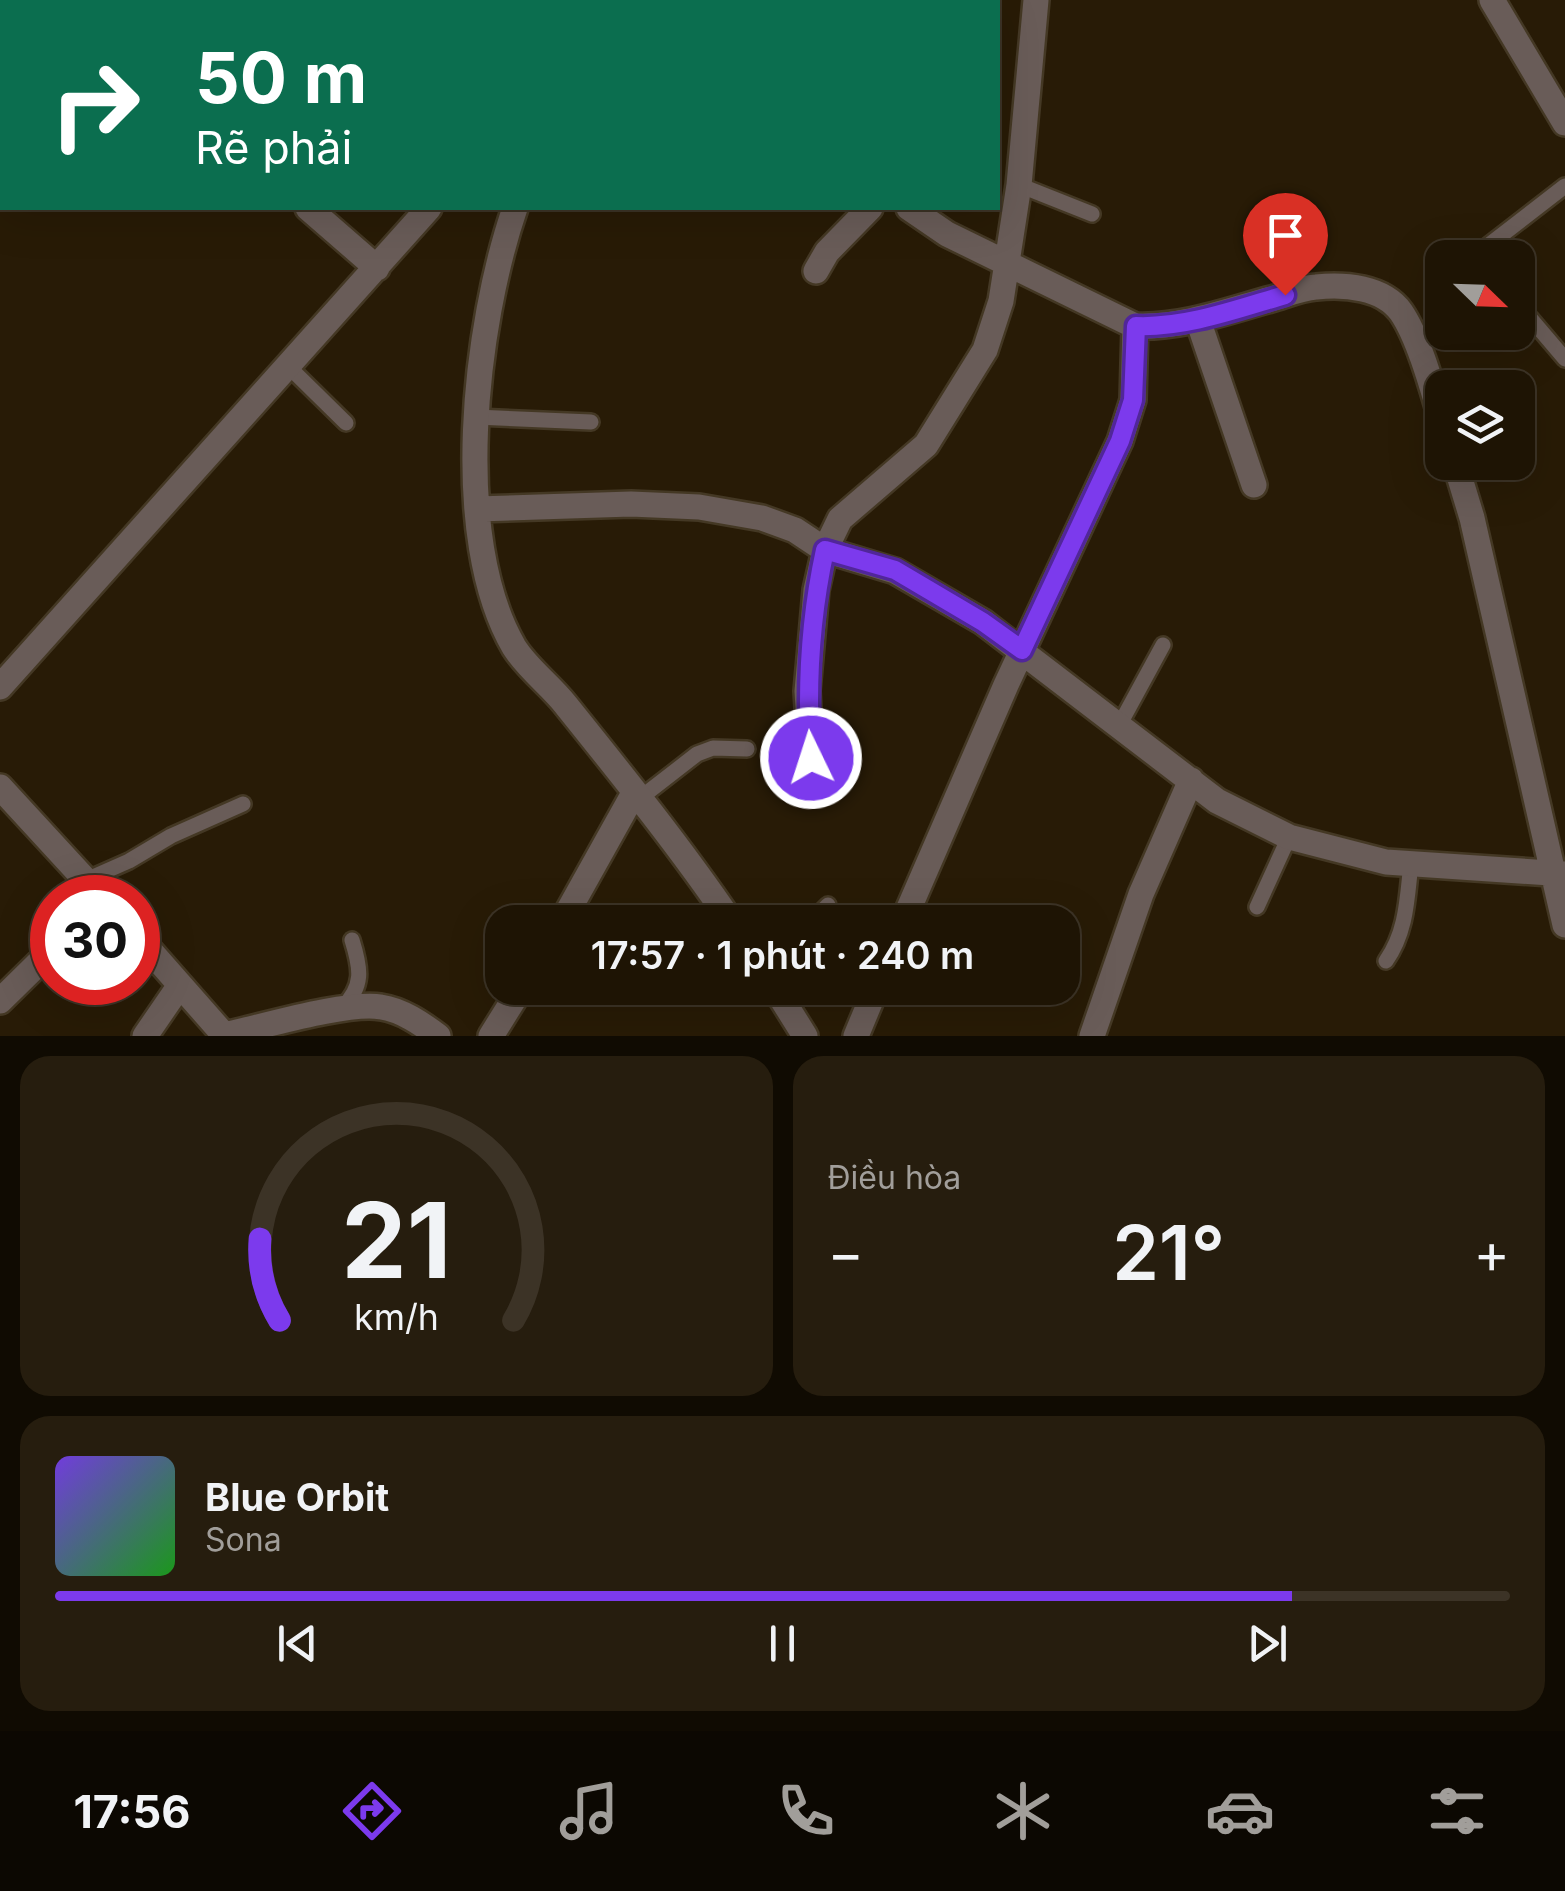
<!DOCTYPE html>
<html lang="vi">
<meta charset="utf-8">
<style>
body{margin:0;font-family:Inter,sans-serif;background:#261d0e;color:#f1f3f6;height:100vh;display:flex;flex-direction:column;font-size:38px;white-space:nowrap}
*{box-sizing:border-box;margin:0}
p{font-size:32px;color:#a19e9a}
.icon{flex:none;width:55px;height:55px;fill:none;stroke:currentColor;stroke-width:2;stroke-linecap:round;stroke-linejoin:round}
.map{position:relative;height:1036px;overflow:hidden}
.side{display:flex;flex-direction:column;gap:20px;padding:20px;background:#100b02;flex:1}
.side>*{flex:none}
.guide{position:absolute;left:0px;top:0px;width:1000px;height:210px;box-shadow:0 10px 40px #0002,0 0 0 2px #3c3326;background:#0b6e4f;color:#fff;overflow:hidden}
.needle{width:65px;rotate:113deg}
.fabs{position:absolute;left:1425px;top:240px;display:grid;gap:20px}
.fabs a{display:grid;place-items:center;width:110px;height:110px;border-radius:20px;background:#1e1404;box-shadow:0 10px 40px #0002,0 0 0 2px #3c3326;font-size:50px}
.speed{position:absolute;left:30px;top:875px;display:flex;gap:20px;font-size:50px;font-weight:700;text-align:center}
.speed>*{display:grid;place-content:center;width:130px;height:130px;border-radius:50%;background:#1e1404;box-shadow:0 10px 40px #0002,0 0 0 2px #3c3326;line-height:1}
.speed .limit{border:15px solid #d22;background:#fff;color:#111}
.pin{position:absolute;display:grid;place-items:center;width:85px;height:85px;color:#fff;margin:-102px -42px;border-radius:50% 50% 50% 0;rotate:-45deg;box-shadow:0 0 10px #0007}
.pin .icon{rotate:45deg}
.me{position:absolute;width:110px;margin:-55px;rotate:356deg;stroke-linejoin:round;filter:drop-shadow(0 0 8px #0008)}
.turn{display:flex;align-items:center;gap:35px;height:210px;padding:0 30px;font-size:45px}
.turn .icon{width:130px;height:130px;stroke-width:2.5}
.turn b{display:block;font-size:70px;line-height:85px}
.big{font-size:75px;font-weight:600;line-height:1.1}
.side .card{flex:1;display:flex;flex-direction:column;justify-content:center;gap:15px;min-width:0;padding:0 35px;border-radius:30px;background:#261d0e}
.side .dial{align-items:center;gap:0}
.dial svg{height:260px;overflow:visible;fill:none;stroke:#3c3326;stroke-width:7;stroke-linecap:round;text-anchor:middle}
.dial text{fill:#f1f3f6;stroke:none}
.song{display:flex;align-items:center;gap:30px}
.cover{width:120px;height:120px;border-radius:15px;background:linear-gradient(135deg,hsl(260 70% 55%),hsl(120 70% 35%))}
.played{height:10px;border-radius:5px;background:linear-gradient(90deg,#7c3aed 85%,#3c3326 85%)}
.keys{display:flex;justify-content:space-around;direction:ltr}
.heat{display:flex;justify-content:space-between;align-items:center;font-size:55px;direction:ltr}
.side .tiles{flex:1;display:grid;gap:20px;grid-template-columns:1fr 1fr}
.card:last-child{grid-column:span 2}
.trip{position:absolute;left:485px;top:905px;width:595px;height:100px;border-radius:30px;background:#1e1404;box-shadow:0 10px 40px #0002,0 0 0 2px #3c3326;font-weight:600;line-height:100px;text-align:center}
.menu{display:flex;height:160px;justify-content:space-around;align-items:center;background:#0c0802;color:#a19e9a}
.menu .icon{width:70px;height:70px}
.menu .on{color:#7c3aed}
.menu b{font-size:45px;color:#f1f3f6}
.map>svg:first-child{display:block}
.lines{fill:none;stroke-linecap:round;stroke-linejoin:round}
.service-casing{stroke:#443824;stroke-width:20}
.minor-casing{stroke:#443824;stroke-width:30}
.service{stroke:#695c58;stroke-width:15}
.minor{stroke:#695c58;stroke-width:25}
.route-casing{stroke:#51269a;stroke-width:25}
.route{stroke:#7c3aed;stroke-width:18}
</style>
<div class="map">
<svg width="1565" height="1036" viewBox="0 0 1565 1036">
<rect width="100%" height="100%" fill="#281b06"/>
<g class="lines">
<defs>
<path id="service" d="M1019 185 1092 214
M1472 258 1565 186
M1518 310 1531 319 1565 359
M287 365 346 423
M476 417 591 422
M1120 724 1163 645
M639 799 697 754 713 748 747 749
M86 880 129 861 171 836 243 804
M1257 907 1289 837
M811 922 828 905
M1386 961C1407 931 1407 898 1411 863
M696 988 703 990
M342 1008C364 986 361 969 352 940"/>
<path id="minor" d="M650 0 654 2
M1492 0 1565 123
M308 208 377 268
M515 208C475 324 450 537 514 647 527 668 550 685 565 704 622 775 680 847 731 922
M909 208 947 234 1135 326C1182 328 1227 311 1271 299 1285 295 1301 288 1316 287 1345 284 1383 287 1401 312 1419 338 1433 390 1442 421
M816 271 827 252 870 208
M1198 320 1254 485
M1455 462 1472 518 1565 925
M477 509 631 504 699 507 762 518 795 530 825 550 895 571 983 622 1217 801 1289 837 1386 862 1565 874
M0 687 429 208
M811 758 807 691 816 590 825 550 840 519 926 445 985 350 1001 301 1019 185 1036 0
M0 787 102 898
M562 922 634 793
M903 922 1006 685 1120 441 1133 400 1135 326
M138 937 225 1036
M775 988 805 1036
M0 1001 52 950
M224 1035C261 1027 348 1001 381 1007 402 1010 422 1024 438 1036
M145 1036 180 985
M491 1036 521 988
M856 1036 876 988
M1092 1036 1141 894 1191 780"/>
</defs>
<use href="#service" class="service-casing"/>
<use href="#minor" class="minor-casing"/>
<use href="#service" class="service"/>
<use href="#minor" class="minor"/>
</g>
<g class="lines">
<defs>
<path id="route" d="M811 758C806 687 810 619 825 550L895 570 983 622 1022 650 1120 441 1133 400 1136 326C1186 328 1237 309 1285 295"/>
</defs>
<use href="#route" class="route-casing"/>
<use href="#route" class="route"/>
</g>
</svg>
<div class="fabs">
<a><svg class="needle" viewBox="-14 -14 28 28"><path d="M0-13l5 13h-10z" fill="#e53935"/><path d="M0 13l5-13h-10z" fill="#a19e9a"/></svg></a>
<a><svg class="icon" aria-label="layers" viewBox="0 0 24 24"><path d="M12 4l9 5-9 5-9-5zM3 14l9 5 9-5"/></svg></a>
</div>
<div class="speed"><div class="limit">30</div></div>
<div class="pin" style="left:1285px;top:295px;background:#d93025"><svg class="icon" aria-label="arrive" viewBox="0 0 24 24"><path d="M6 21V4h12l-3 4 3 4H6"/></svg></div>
<svg class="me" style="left:811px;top:758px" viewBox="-20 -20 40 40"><circle r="17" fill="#7c3aed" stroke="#fff" stroke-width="3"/><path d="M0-11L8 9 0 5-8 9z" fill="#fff"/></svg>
<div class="trip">17:57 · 1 phút · 240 m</div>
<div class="guide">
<div class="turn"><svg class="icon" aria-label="right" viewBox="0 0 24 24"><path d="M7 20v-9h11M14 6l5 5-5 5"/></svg><div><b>50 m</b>Rẽ phải</div></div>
</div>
</div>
<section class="side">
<div class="tiles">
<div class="card dial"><svg viewBox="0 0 100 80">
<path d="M14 69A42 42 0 1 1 86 69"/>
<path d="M14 69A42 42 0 0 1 8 44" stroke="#7c3aed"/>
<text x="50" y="56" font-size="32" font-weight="700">21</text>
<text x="50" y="72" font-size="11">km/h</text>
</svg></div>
<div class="card"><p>Điều hòa</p>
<div class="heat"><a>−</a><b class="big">21°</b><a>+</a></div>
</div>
<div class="card">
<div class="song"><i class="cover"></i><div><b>Blue Orbit</b><p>Sona</p></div></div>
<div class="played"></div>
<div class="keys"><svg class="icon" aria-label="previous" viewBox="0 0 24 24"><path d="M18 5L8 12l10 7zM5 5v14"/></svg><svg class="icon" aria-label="pause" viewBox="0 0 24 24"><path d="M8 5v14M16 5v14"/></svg><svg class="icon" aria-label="next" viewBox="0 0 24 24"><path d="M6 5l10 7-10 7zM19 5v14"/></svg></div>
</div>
</div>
</section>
<nav class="menu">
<b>17:56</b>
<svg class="icon on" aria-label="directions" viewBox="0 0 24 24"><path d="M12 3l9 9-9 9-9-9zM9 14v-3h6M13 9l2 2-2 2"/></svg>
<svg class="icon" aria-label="music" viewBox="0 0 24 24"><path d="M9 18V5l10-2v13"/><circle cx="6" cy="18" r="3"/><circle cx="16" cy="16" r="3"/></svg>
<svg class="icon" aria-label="phone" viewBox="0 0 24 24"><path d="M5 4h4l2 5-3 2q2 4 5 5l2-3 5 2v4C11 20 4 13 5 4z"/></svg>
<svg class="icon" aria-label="climate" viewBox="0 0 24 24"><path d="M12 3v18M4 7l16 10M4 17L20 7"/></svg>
<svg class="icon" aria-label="car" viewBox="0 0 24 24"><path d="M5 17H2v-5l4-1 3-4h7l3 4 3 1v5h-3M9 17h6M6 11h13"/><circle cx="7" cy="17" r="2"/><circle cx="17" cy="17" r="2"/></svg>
<svg class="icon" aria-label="filters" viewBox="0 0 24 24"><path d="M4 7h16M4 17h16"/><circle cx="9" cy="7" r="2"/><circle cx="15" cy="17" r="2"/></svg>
</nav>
